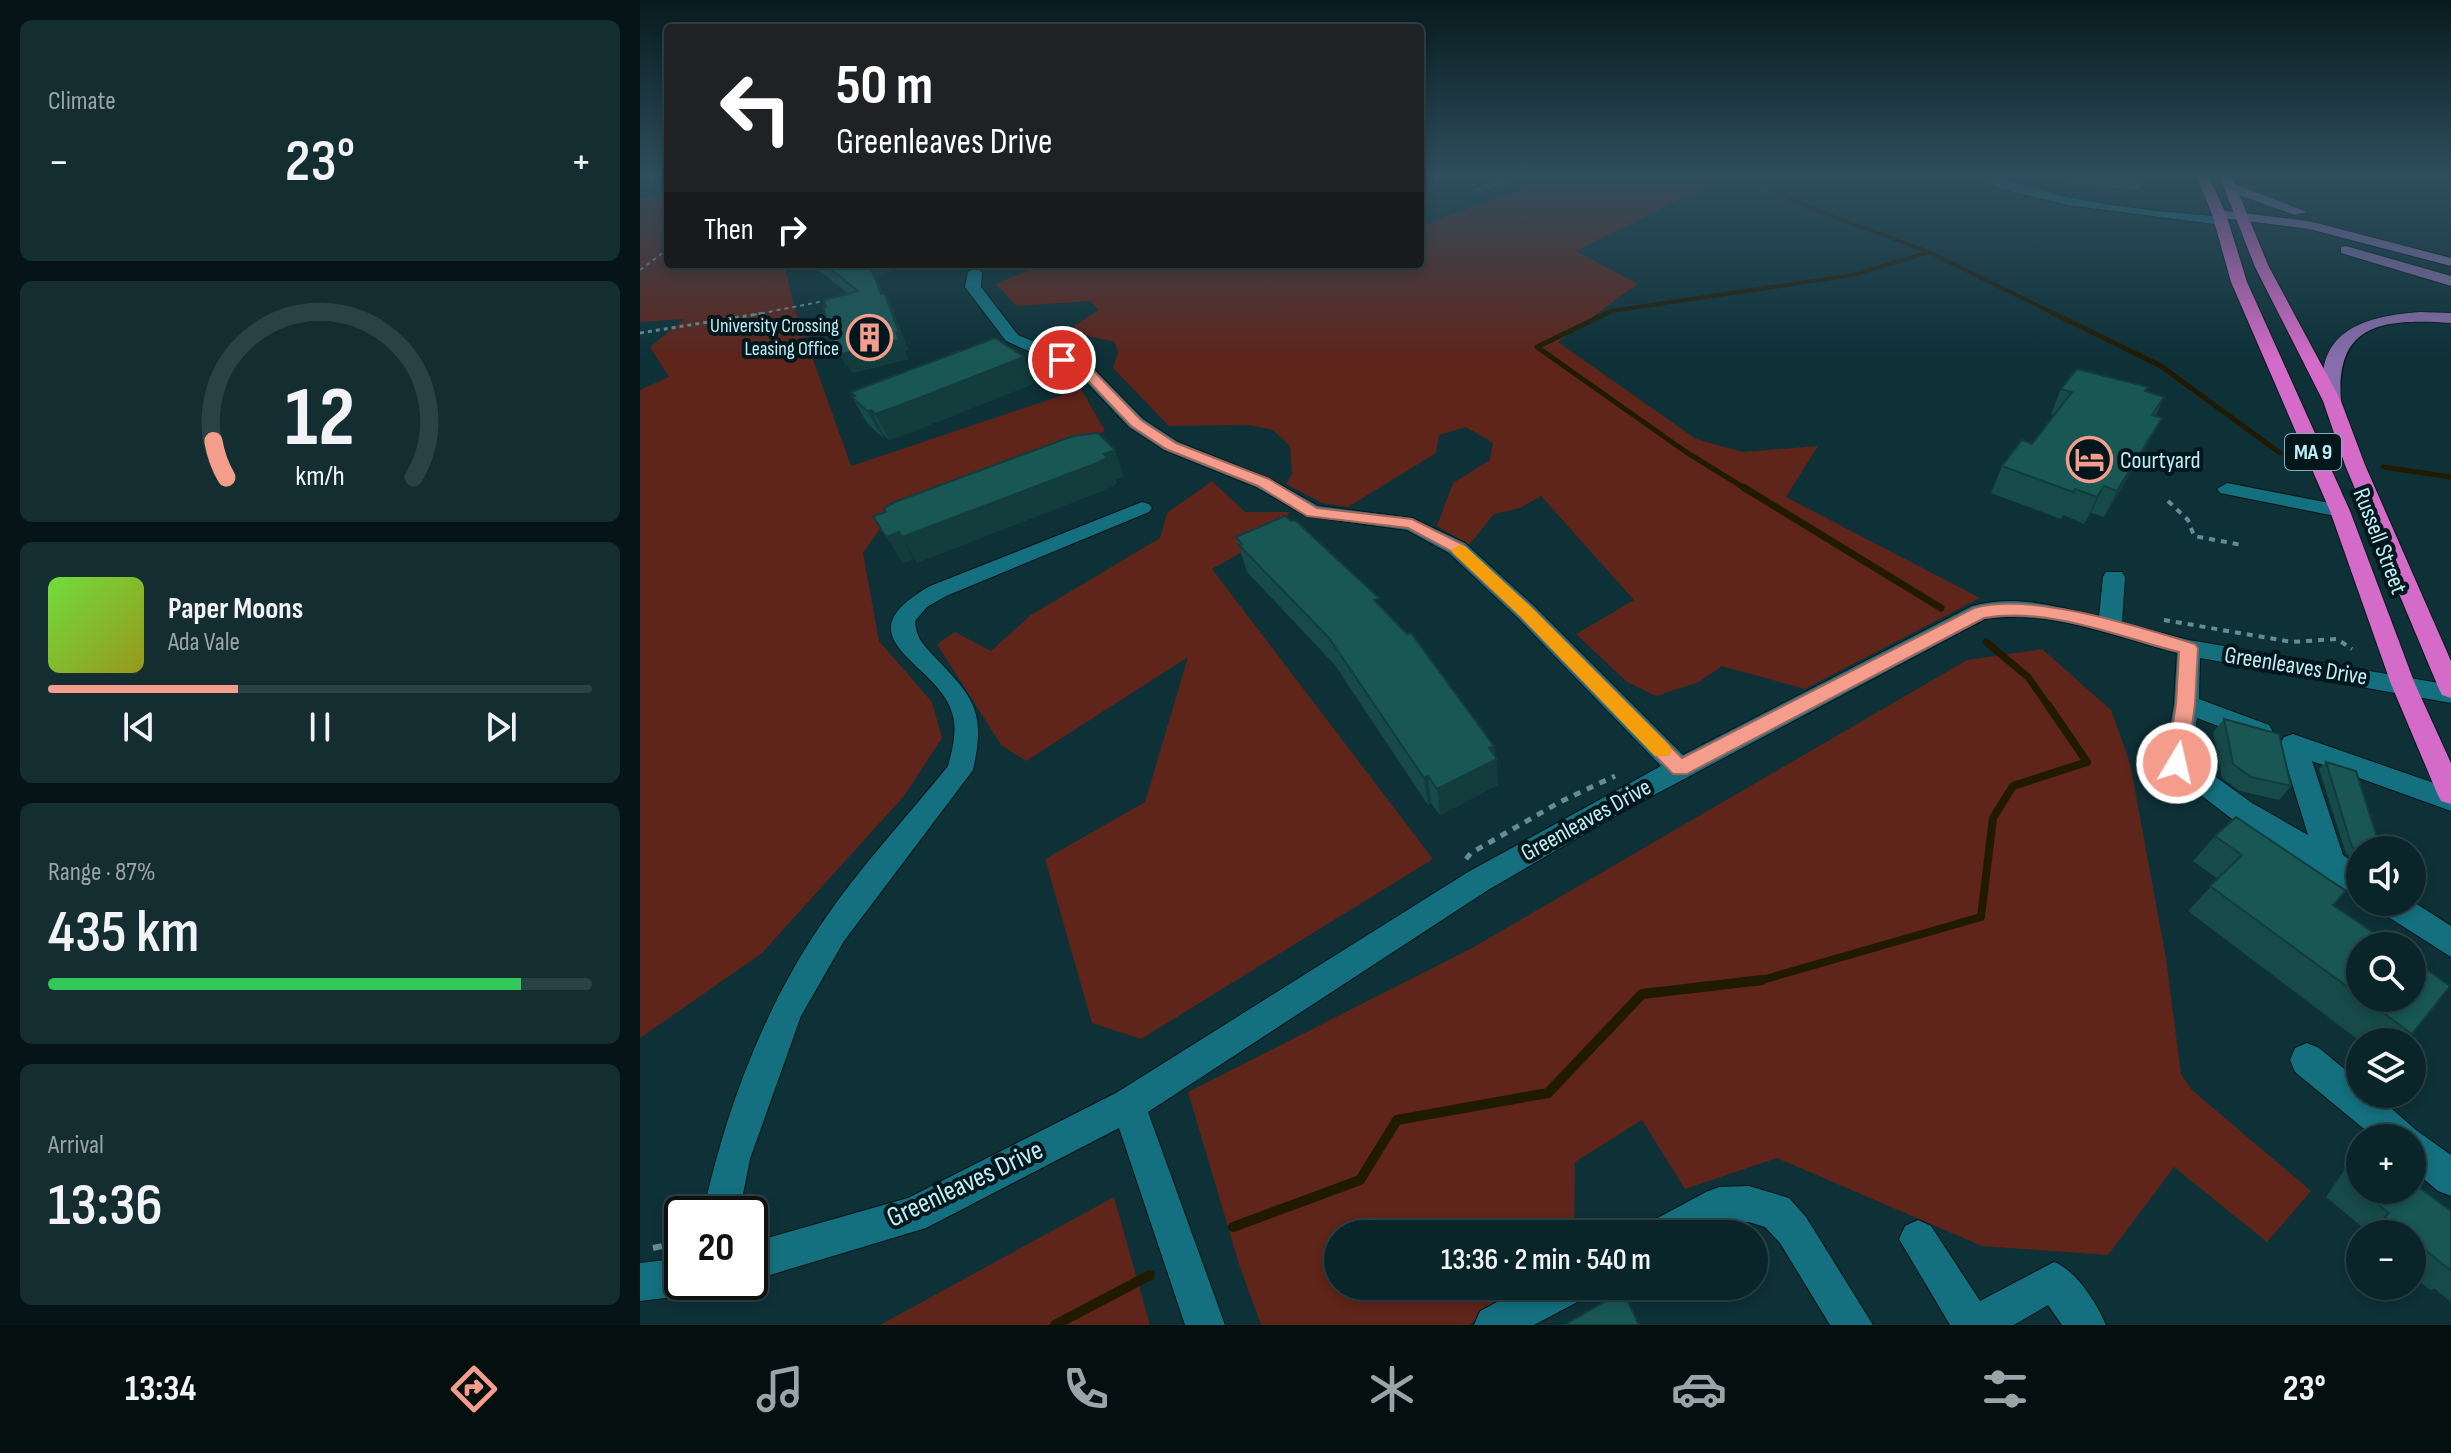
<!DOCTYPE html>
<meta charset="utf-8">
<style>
body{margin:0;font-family:"Sofia Sans Condensed",sans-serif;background:#132d31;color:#f1f3f6;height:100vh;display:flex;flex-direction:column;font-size:30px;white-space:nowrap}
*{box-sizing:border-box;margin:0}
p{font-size:26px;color:#99a5a8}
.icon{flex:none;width:44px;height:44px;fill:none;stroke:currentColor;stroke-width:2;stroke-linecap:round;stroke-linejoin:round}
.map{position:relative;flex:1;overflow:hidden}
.panel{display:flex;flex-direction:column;gap:20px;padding:20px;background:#061417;width:640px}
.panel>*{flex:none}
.guide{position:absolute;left:24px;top:24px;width:760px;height:244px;border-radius:8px;box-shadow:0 4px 12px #0003,0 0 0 2px #2a4246;background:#202124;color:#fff;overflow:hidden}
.fabs{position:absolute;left:1706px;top:836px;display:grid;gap:16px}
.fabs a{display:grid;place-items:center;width:80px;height:80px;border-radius:50%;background:#0a2529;box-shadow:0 4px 12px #0003,0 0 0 2px #2a4246;font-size:40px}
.speed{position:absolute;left:24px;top:1196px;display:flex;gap:16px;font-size:40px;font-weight:700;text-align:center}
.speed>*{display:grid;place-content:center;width:104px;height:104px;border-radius:50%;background:#0a2529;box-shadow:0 4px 12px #0003,0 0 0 2px #2a4246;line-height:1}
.speed .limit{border:4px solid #111;border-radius:12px;background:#fff;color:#111}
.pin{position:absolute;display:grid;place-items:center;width:68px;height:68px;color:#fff;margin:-34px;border:4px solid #fff;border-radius:50%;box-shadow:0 2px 8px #0007}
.me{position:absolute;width:88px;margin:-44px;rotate:9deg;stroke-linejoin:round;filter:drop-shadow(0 0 6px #0008)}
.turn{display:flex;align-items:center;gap:28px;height:168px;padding:0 40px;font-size:36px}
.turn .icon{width:104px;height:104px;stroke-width:2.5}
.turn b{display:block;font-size:56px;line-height:68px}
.then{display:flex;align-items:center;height:76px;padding:0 40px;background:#0003;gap:16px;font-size:30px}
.big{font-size:60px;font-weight:600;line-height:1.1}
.panel .tile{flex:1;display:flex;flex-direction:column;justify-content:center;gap:12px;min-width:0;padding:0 28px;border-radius:12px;background:#132d31}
.panel .dial{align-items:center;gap:0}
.dial svg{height:208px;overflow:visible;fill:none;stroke:#2a4246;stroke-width:7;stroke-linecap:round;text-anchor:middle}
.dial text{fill:#f1f3f6;stroke:none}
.song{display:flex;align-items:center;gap:24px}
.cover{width:96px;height:96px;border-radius:12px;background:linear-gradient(135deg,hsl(100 70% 55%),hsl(60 70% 35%))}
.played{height:8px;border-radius:4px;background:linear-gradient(90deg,#f49d8c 35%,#2a4246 35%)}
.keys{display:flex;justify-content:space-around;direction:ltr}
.heat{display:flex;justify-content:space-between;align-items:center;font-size:44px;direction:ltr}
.charge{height:12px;border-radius:6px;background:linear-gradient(90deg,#34c759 87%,#2a4246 0)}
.trip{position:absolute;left:684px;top:1220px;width:444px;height:80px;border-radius:40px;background:#0a2529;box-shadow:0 4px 12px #0003,0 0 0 2px #2a4246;font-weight:600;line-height:80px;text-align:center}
.dock{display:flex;height:128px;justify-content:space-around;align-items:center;background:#040f10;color:#99a5a8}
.dock .icon{width:56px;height:56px}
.dock .on{color:#f49d8c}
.dock b{font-size:36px;color:#f1f3f6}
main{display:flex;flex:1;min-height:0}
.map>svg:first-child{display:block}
.green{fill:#5f241a}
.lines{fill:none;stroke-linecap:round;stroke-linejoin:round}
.stream-far4{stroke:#211a03;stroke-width:4}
.stream-far3{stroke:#211a03;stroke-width:5}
.stream-far2{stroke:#211a03;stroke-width:7}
.stream-far1{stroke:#211a03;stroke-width:8}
.stream{stroke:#211a03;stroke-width:10}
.minor-casing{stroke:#081619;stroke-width:2}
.major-casing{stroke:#081619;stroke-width:2}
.highway-casing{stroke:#081619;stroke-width:2}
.path-far4{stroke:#638e95;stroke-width:2;stroke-dasharray:4 4;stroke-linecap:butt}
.path-far3{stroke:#638e95;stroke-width:3;stroke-dasharray:4 4;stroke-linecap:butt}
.path-far2{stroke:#638e95;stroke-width:4;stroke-dasharray:6 6;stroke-linecap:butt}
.path-far1{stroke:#638e95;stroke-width:5;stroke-dasharray:7 7;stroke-linecap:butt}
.path{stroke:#638e95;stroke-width:6;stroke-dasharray:9 9;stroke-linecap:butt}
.minor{fill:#14707f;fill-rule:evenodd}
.major{fill:#876dab;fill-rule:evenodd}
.highway{fill:#d46bc8;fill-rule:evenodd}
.wall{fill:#164b49}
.shaded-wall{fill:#123d3c}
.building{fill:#195755;stroke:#123d3c;stroke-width:2}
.route{fill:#f49d8c;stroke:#9f665b;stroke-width:2}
.slow{fill:#f59e0b}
.labels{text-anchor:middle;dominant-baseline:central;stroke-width:8;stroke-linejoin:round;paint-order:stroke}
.far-poi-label{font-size:20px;fill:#bdeef8;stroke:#01171c;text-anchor:end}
.shield{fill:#01171c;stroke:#85aeb6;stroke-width:2}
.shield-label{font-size:22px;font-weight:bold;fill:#bdeef8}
.poi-label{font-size:24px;fill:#bdeef8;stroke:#01171c;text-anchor:start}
.street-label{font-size:24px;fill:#bdeef8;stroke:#01171c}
.near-street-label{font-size:28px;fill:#bdeef8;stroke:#01171c}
</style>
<main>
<section class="panel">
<div class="tile"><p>Climate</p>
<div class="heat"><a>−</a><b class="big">23°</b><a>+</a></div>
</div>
<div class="tile dial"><svg viewBox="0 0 100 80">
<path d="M14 69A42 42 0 1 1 86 69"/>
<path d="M14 69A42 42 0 0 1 9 55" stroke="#f49d8c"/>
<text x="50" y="56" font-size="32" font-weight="700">12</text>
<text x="50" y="72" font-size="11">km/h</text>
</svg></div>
<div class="tile">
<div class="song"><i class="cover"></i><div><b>Paper Moons</b><p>Ada Vale</p></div></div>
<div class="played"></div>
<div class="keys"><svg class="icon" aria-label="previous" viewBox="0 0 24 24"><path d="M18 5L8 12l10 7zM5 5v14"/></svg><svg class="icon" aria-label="pause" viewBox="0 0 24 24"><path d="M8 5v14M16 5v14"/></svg><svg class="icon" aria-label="next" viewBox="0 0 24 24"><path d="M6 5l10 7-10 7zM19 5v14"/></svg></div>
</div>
<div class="tile"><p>Range · 87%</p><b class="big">435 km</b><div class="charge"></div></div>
<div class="tile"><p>Arrival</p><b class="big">13:36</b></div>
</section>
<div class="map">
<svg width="1811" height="1325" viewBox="0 0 1811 1325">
<rect width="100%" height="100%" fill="#0d3137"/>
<path class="green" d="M920 175H1073L1082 179 936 251 998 284 918 342 1056 439 1102 452 1178 446 1146 497 1340 598 1165 689 1082 666 1059 682 1016 696 987 682 936 634 994 600 901 496 880 508 854 514 829 545 797 526 813 483 850 460 853 443 826 427 799 435 796 453 708 507 682 503 646 484 652 474 650 446 633 430 608 425 529 426 473 368 478 353 475 342 427 331 458 310 451 301 377 306 356 284 404 264H780V226Z
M19 196 28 197V264H144L155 309 211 466 441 389 465 431 320 483 247 519 223 553 239 641 292 702 302 738 264 796 121 954 0 1038V390L29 377 10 347 44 319 0 322V199Z
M572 481 605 512H649L642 530 572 569 793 859 501 1039 452 1023 405 859 505 802 548 657 386 761 361 745 297 644 315 632 351 651 391 615 520 538 527 513Z
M1402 649 1471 710 1490 763 1526 958 1541 1074 1552 1090 1671 1191 1627 1242 1534 1167 1468 1255 1342 1246 1137 1158 1045 1189 1002 1120 935 1162 934 1234H698V1286H895L828 1325H621L599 1264 548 1092 832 948 1327 660Z
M474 1197 510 1325H240Z"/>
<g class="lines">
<path class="stream-far4" d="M1101 175 1171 208 1289 252 1417 315
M963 315 971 311 1213 275 1289 252"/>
<path class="stream-far3" d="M967 313 897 347 1046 452 1106 489
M1413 313 1521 366 1640 453
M1743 467 1811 477"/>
<path class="stream-far2" d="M1103 487 1301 608
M1346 642 1388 677 1409 707"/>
<path class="stream-far1" d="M1115 982 1341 917 1353 818 1373 786 1447 762 1408 705"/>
<path class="stream" d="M593 1227 720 1180 757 1120 908 1093 1002 994 1122 980
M415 1325 510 1275"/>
<defs>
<path id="minor" d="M876 175H897L840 192 834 188Z
M1329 175C1362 175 1394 190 1426 197 1477 208 1530 212 1582 217L1589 221 1582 225 1427 205 1362 189Z
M1380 175H1424L1488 181 1494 176 1499 177 1503 186 1497 190 1386 179Z
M335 268 342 272 341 287 378 335 450 365 503 419 538 442 630 479 678 506 772 518 825 543 894 606 1043 755 1332 606C1376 594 1416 606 1459 617L1463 577 1466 572H1482L1485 577 1482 623 1549 640 1811 685V703L1560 658 1559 699 1629 725 1633 732 1629 739 1620 742 1557 718 1551 759 1612 803 1668 835 1640 744 1644 737 1653 734 1811 789V811L1672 761 1703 855 1720 867V896L1710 892 1592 819 1528 770 1524 763 1534 704 1537 653C1476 637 1409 609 1345 619L984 811 848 890 508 1112 585 1325H545L479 1128 286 1228 110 1281V1243L268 1198 476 1093 828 872 1021 766 878 618 809 553 767 530 666 516 616 487 524 450 489 427 438 373 366 341 325 287 328 272Z
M1587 483 1700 505 1710 511 1700 517 1580 493 1577 489Z
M502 502 509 504 512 508 509 512 306 596 287 607 275 621C276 636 281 642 291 653 332 696 347 709 333 770L204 941 161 1016 110 1159 99 1214H63C84 1114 124 1007 182 923 219 868 266 818 308 766 312 750 317 733 313 716 302 663 195 640 290 586Z
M1772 901 1811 926V957L1739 911 1734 902Z
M1667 1043 1679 1048 1720 1082V1094H1735L1776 1130 1811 1155V1196L1798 1191 1772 1169V1138H1735L1655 1072 1650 1060 1655 1048Z
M1109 1186 1149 1198 1166 1217 1233 1325H1190L1140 1243 1125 1227 1109 1222 1082 1223 1062 1234H1006L1012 1221 1066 1192 1079 1187Z
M1278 1220 1291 1226 1340 1301 1414 1262C1437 1271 1456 1302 1466 1325H1422L1408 1305 1374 1325H1310L1259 1239 1265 1226Z
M42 1258V1282H59L56 1291 42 1296 0 1301V1263Z
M888 1286H946L941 1300 894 1325H834L840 1311Z"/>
<path id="major" d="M1585 184H1595L1667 212 1655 215 1585 190Z
M1579 210 1669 221 1811 258V266L1669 229 1574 217 1572 214Z
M1706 246 1811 276V286L1701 253V247Z
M1780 312 1811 313V323C1746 319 1695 321 1701 401L1692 406 1686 405C1681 396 1682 384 1683 374 1687 324 1739 315 1780 312Z"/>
<path id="highway" d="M1556 175H1568L1586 214 1607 282 1710 511 1775 684 1811 763V804L1801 801 1797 793 1751 684 1690 511 1591 282 1572 214Z
M1579 175H1591L1629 267 1701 401 1725 465 1811 661V698L1802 695 1799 689 1705 465 1683 401 1615 267Z"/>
</defs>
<use href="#minor" class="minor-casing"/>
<use href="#major" class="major-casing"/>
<use href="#highway" class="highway-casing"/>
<path class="path-far4" d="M0 270 28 249
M113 315 189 300"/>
<path class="path-far3" d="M0 333 124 313"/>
<path class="path-far2" d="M1528 501 1548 520 1554 536 1602 545
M1524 620 1652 642 1697 639 1712 649"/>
<path class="path-far1" d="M826 859 831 853 920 802 975 776"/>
<path class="path" d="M13 1248 42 1242"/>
<use href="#minor" class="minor"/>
<use href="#major" class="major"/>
<use href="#highway" class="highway"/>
</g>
<path class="wall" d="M1222 175H1253L1236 181Z
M1455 175H1479L1478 177Z
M171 264H248L251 271 236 277 242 293H244L253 311 268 350 265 351 268 359 212 373 208 365 206 366 208 294Z
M395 383 272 432 249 440 245 436 242 437 227 423 212 397 214 396 211 392Z
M1421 389 1506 391 1524 397 1515 416 1508 444 1464 517 1451 513 1444 524 1423 515 1421 519 1351 493 1362 466 1392 444 1414 416 1411 414Z
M596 537 740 606 854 746 858 785 800 815 791 803 788 805 695 665 607 572Z
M1584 719 1651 786 1639 800 1600 791 1582 778 1573 732Z
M1686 762 1720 850V863L1706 853 1679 769Z
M1575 836 1693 905 1720 946V998H1772V1034L1760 1042H1721L1548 911 1578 879 1553 861Z
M1720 1159V1190L1811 1211V1302L1795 1289 1790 1290 1772 1275V1234H1723L1718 1230 1722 1227 1686 1197 1707 1166Z"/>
<path class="shaded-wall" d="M1237 175H1253L1236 181Z
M229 264H248L251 271 236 277 250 312 241 294Z
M244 293 253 311 268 350 265 351 268 359 212 373 208 365 206 366 195 347 256 332Z
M384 357 395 383 272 432 249 440 235 414Z
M231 410 245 436 242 437 227 411Z
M1522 418 1508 444 1464 517 1477 491Z
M475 450 484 477 476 480 477 484 468 489 277 563 262 537Z
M1464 486 1451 513 1444 524 1457 497Z
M259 532 274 559 263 564 246 537Z
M854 746V760L857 759 858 785 800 815 797 789 849 748Z
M788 776 791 803 788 805 784 778Z"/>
<path class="building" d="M184 264H229L241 294 244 293 259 332H256L259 340 202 354 199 346 195 347 183 307H186L184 300 218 291Z
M355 338 384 357 258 406 235 414 231 410 227 411 212 397 215 396 211 392Z
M1437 369 1508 387 1505 391 1524 397 1512 415 1522 418 1477 491 1464 486 1457 497 1435 489 1433 492 1362 466 1382 440 1392 444 1432 392 1421 389Z
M458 433 475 450 464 454 467 458 457 463 262 537 259 532 246 537 233 516 246 512 244 508 255 502 433 436Z
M645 516 651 521 655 520 739 598 734 600 767 634 771 633 854 746 849 748 857 759 797 789 788 776 784 778 689 638 599 545 602 544 596 537Z
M1584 719 1639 734 1651 786 1611 777 1593 764Z
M1686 762 1716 771 1741 850H1720V852L1712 847Z
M1596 817 1706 891 1693 905 1753 946H1720V996L1570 886 1602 855 1575 836Z
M1772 959 1810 986 1772 1034 1723 998H1772Z
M1720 1170V1190H1772V1182L1811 1211V1271L1772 1239V1234H1766L1745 1217 1749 1213 1711 1183Z
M983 1291 999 1325H924Z"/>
<linearGradient id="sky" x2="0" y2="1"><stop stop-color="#071b1e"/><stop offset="0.49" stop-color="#2f4e5e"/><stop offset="1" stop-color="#2f4e5e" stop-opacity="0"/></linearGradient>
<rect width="1811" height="360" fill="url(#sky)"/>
<path class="route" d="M422 356 449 366 501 420 536 443 629 479 677 508 772 519 822 544 892 608 1042 758 1334 608C1392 592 1496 626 1555 644L1558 648 1555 704 1547 763 1544 768H1530L1527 763 1536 704 1539 652C1477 636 1409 607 1344 618L1047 774H1033L880 616 811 551 768 528 667 516 618 486 526 449 491 426 440 372 418 363V357Z"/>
<path class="slow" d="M819 545 825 546 892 608 1029 745 1032 751 1029 756H1015L880 616 813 553 811 550Z"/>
<defs>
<symbol id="building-ring" viewBox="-11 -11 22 22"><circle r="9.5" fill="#01171c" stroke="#f49d8c" stroke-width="1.5"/><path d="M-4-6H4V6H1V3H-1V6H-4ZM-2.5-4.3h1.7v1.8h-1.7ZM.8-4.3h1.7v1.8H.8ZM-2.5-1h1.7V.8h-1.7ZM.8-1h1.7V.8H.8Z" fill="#f49d8c"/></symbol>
<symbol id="hotel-ring" viewBox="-11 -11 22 22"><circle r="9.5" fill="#01171c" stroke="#f49d8c" stroke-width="1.5"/><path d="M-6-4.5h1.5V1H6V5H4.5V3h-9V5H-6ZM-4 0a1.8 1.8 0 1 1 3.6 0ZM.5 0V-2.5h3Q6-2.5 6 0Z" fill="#f49d8c"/></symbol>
</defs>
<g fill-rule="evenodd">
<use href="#building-ring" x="204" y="312" width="51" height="51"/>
<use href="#hotel-ring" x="1424" y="434" width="51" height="51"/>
</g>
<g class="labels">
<g class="far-poi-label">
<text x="199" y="326">University Crossing<tspan x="199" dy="23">Leasing Office</tspan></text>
</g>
<rect class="shield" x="1645" y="434" width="56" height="36" rx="6"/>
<g class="shield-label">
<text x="1673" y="452">MA 9</text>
</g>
<g class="poi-label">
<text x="1480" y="460">Courtyard</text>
</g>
<g class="street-label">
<text transform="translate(1740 541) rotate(69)">Russell Street</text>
<text transform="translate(1656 666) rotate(9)">Greenleaves Drive</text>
<text transform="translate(946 820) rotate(-29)">Greenleaves Drive</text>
</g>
<g class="near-street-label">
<text transform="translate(325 1184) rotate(-25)">Greenleaves Drive</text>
</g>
</g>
</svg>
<div class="fabs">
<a><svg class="icon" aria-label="sound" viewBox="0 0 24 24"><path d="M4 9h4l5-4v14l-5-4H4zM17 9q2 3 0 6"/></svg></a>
<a><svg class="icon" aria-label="search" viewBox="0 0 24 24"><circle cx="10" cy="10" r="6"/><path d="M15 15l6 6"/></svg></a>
<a><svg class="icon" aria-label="layers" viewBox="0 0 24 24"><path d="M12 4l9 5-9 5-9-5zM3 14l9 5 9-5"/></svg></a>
<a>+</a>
<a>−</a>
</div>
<div class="speed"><div class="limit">20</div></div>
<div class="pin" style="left:422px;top:360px;background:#d93025"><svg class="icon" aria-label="arrive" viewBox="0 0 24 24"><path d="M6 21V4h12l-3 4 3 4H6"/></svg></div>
<svg class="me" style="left:1537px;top:763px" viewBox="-20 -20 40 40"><circle r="17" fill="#f49d8c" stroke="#fff" stroke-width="3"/><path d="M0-11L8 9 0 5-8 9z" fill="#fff"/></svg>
<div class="trip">13:36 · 2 min · 540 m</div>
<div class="guide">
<div class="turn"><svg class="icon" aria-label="left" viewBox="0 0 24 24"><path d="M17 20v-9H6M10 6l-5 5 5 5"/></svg><div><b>50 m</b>Greenleaves Drive</div></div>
<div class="then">Then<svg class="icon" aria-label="right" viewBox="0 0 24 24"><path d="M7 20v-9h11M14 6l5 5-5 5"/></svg></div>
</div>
</div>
</main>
<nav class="dock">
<b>13:34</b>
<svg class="icon on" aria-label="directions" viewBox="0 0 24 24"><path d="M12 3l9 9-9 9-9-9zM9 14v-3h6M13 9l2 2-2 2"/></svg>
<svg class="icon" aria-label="music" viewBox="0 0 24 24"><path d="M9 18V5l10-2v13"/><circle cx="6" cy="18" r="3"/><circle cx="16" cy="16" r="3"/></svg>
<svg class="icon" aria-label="phone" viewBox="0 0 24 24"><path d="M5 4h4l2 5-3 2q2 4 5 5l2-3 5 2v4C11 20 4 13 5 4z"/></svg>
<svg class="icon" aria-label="climate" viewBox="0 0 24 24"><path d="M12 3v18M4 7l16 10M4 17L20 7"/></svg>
<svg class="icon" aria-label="car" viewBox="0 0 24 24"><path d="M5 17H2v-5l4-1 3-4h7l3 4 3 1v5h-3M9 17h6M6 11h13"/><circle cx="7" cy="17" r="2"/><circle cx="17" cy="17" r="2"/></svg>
<svg class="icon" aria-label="filters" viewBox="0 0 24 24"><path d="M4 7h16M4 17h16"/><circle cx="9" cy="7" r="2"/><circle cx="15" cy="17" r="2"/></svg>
<b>23°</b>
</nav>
